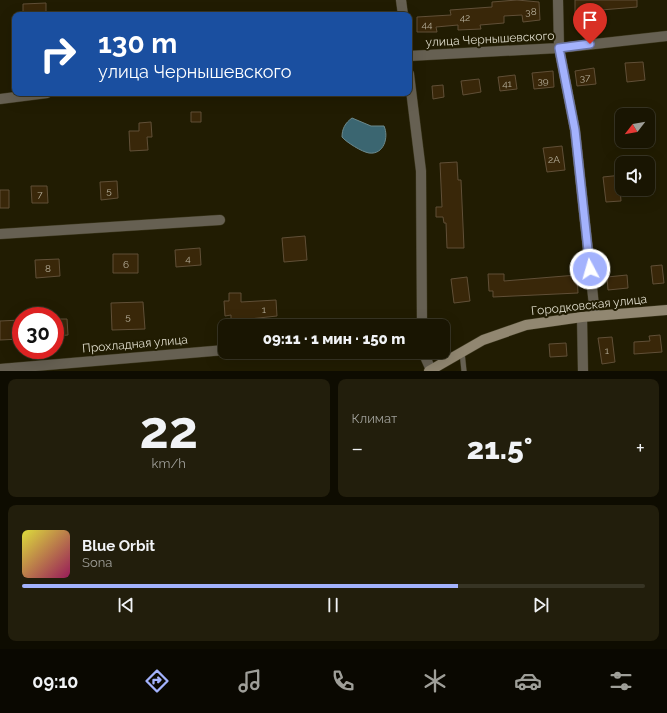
<!DOCTYPE html>
<html lang="ru">
<meta charset="utf-8">
<style>
body{margin:0;font-family:Raleway,sans-serif;background:#221e0c;color:#f1f3f6;height:100vh;display:flex;flex-direction:column;font-size:15px;white-space:nowrap}
*{box-sizing:border-box;margin:0}
p{font-size:13px;color:#9f9f99}
.icon{flex:none;width:22px;height:22px;fill:none;stroke:currentColor;stroke-width:2;stroke-linecap:round;stroke-linejoin:round}
.map{position:relative;height:371px;overflow:hidden}
.side{display:flex;flex-direction:column;gap:8px;padding:8px;background:#0e0c01;flex:1}
.side>*{flex:none}
.banner{position:absolute;left:12px;top:12px;width:400px;height:84px;border-radius:8px;box-shadow:0 4px 16px #0002,0 0 0 1px #373424;background:#1a4fa0;color:#fff;overflow:hidden}
.needle{width:26px;rotate:239deg}
.fabs{position:absolute;left:615px;top:108px;display:grid;gap:8px}
.fabs a{display:grid;place-items:center;width:40px;height:40px;border-radius:8px;background:#191502;box-shadow:0 4px 16px #0002,0 0 0 1px #373424;font-size:20px}
.speed{position:absolute;left:12px;top:307px;display:flex;gap:8px;font-size:20px;font-weight:700;text-align:center}
.speed>*{display:grid;place-content:center;width:52px;height:52px;border-radius:50%;background:#191502;box-shadow:0 4px 16px #0002,0 0 0 1px #373424;line-height:1}
.speed .limit{border:6px solid #d22;background:#fff;color:#111}
.pin{position:absolute;display:grid;place-items:center;width:34px;height:34px;color:#fff;margin:-41px -17px;border-radius:50% 50% 50% 0;rotate:-45deg;box-shadow:0 0 4px #0007}
.pin .icon{rotate:45deg}
.me{position:absolute;width:44px;margin:-22px;rotate:354deg;stroke-linejoin:round;filter:drop-shadow(0 0 3px #0008)}
.turn{display:flex;align-items:center;gap:14px;height:84px;padding:0 20px;font-size:18px}
.turn .icon{width:52px;height:52px;stroke-width:2.5}
.turn b{display:block;font-size:28px;line-height:34px}
.big{font-size:30px;font-weight:800;line-height:1.1}
.side .tile{flex:1;display:flex;flex-direction:column;justify-content:center;gap:6px;min-width:0;padding:0 14px;border-radius:8px;background:#221e0c}
.side .dial{align-items:center;gap:0}
.dial b{font-size:52px;line-height:1}
.song{display:flex;align-items:center;gap:12px}
.cover{width:48px;height:48px;border-radius:6px;background:linear-gradient(135deg,hsl(60 70% 55%),hsl(330 70% 35%))}
.played{height:4px;border-radius:2px;background:linear-gradient(90deg,#a3b2fd 70%,#373424 70%)}
.keys{display:flex;justify-content:space-around;direction:ltr}
.heat{display:flex;justify-content:space-between;align-items:center;font-size:22px;direction:ltr}
.side .tiles{flex:1;display:grid;gap:8px;grid-template-columns:1fr 1fr}
.tile:last-child{grid-column:span 2}
.trip{position:absolute;left:218px;top:319px;width:232px;height:40px;border-radius:8px;background:#191502;box-shadow:0 4px 16px #0002,0 0 0 1px #373424;font-weight:800;line-height:40px;text-align:center}
.tab-bar{display:flex;height:64px;justify-content:space-around;align-items:center;background:#0a0801;color:#9f9f99}
.tab-bar .icon{width:28px;height:28px}
.tab-bar .current{color:#a3b2fd}
.tab-bar b{font-size:18px;color:#f1f3f6}
.map>svg:first-child{display:block}
.water{fill:#3b6671;stroke:#6c898c}
.building{fill:#392709;stroke:#604f37}
.lines{fill:none;stroke-linecap:round;stroke-linejoin:round}
.service-casing{stroke:#3c371e;stroke-width:6}
.minor-casing{stroke:#3c371e;stroke-width:11}
.secondary-casing{stroke:#3c371e;stroke-width:11}
.service{stroke:#666052;stroke-width:5}
.minor{stroke:#666052;stroke-width:10}
.secondary{stroke:#918771;stroke-width:10}
.route-casing{stroke:#6a74a4;stroke-width:10}
.route{stroke:#a3b2fd;stroke-width:7}
.labels{text-anchor:middle;dominant-baseline:central;stroke-width:4;stroke-linejoin:round;paint-order:stroke}
.number-label{font-size:10px;fill:#b6af9b}
.street-label{font-size:12px;fill:#dfdccc;stroke:#211c02}
</style>
<div class="map">
<svg width="667" height="371" viewBox="0 0 667 371">
<rect width="100%" height="100%" fill="#211c02"/>
<path class="water" d="M352 118 371 126H384C389 137 384 155 369 153 362 152 346 142 342 137 342 129 345 123 352 118Z"/>
<path class="building" d="M517 0 539 2 540 20 523 22 522 15 504 16V23L480 25 481 29 458 30V25L436 27 437 32H417V17L451 15 450 10 492 7V2Z
M575 0H637V7L601 10V14L575 16Z
M46 3V14L23 15V4Z
M643 62 645 80 627 82 625 63Z
M594 68 596 84 577 86 575 71Z
M553 71 554 87 534 89 532 73Z
M515 75 517 89 500 91 498 77Z
M479 79 481 92 463 95 461 81Z
M443 85 444 97 433 99 432 86Z
M191 112H201V122H191Z
M151 122 152 137H147L148 150 130 151 129 131H139V123Z
M562 146 565 170 547 172 543 148Z
M457 162 458 180H461L464 248H447L446 223H444L443 217H436V207H442L440 163Z
M622 175V187L620 188 621 201 606 202 603 177Z
M117 181 118 198 101 200 100 182Z
M31 186H47L48 203H32Z
M0 190H9V208H0Z
M305 236 307 260 284 262 282 238Z
M200 248 201 265 176 267 175 250Z
M113 254H138V273H113Z
M59 259 60 276 36 278 35 260Z
M662 265 664 283 653 284 651 266Z
M488 274H504V281L577 275 578 293 493 297V291H489Z
M627 275 628 288 608 290 607 277Z
M467 277 470 301 454 303 451 279Z
M229 293H241V302L276 300 277 316 231 321V315L225 316 224 301H229Z
M143 302 145 329 112 330 111 303Z
M55 319H67L68 335 55 336Z
M21 320V339L0 340V321Z
M660 335 662 352 634 354V342L650 341 649 336Z
M612 337 615 362 602 364 598 338Z
M566 343 567 356 550 357 549 344Z"/>
<g class="lines">
<defs>
<path id="service" d="M462 352 464 371"/>
<path id="minor" d="M401 0 403 15
M558 0 559 48 575 130 595 315
M409 56 559 48 667 36
M409 74 421 171 422 326
M0 99 47 93
M0 234 220 220
M582 317 583 371
M423 352 431 370
M0 369 225 350"/>
<path id="secondary" d="M429 371 483 340 526 325 582 317 667 310"/>
</defs>
<use href="#service" class="service-casing"/>
<use href="#minor" class="minor-casing"/>
<use href="#secondary" class="secondary-casing"/>
<use href="#service" class="service"/>
<use href="#minor" class="minor"/>
<use href="#secondary" class="secondary"/>
</g>
<g class="lines">
<defs>
<path id="route" d="M590 44 559 48 575 130 590 269"/>
</defs>
<use href="#route" class="route-casing"/>
<use href="#route" class="route"/>
</g>
<g class="labels">
<g class="number-label">
<text x="531" y="11">38</text>
<text x="465" y="17">42</text>
<text x="427" y="24">44</text>
<text x="585" y="77">37</text>
<text x="543" y="80">39</text>
<text x="507" y="83">41</text>
<text x="554" y="159">2А</text>
<text x="109" y="190">5</text>
<text x="40" y="194">7</text>
<text x="188" y="258">4</text>
<text x="126" y="264">6</text>
<text x="48" y="268">8</text>
<text x="264" y="309">1</text>
<text x="128" y="316">5</text>
<text x="607" y="350">1</text>
</g>
<g class="street-label">
<text transform="translate(490 39) rotate(-3)">улица Чернышевского</text>
<text transform="translate(589 305) rotate(-6)">Городковская улица</text>
<text transform="translate(135 344) rotate(-5)">Прохладная улица</text>
</g>
</g>
</svg>
<div class="fabs">
<a><svg class="needle" viewBox="-14 -14 28 28"><path d="M0-13l5 13h-10z" fill="#e53935"/><path d="M0 13l5-13h-10z" fill="#9f9f99"/></svg></a>
<a><svg class="icon" aria-label="sound" viewBox="0 0 24 24"><path d="M4 9h4l5-4v14l-5-4H4zM17 9q2 3 0 6"/></svg></a>
</div>
<div class="speed"><div class="limit">30</div></div>
<div class="pin" style="left:590px;top:44px;background:#d93025"><svg class="icon" aria-label="arrive" viewBox="0 0 24 24"><path d="M6 21V4h12l-3 4 3 4H6"/></svg></div>
<svg class="me" style="left:590px;top:269px" viewBox="-20 -20 40 40"><circle r="17" fill="#a3b2fd" stroke="#fff" stroke-width="3"/><path d="M0-11L8 9 0 5-8 9z" fill="#fff"/></svg>
<div class="trip">09:11 · 1 мин · 150 m</div>
<div class="banner">
<div class="turn"><svg class="icon" aria-label="right" viewBox="0 0 24 24"><path d="M7 20v-9h11M14 6l5 5-5 5"/></svg><div><b>130 m</b>улица Чернышевского</div></div>
</div>
</div>
<section class="side">
<div class="tiles">
<div class="tile dial"><b>22</b><p>km/h</p></div>
<div class="tile"><p>Климат</p>
<div class="heat"><a>−</a><b class="big">21.5°</b><a>+</a></div>
</div>
<div class="tile">
<div class="song"><i class="cover"></i><div><b>Blue Orbit</b><p>Sona</p></div></div>
<div class="played"></div>
<div class="keys"><svg class="icon" aria-label="previous" viewBox="0 0 24 24"><path d="M18 5L8 12l10 7zM5 5v14"/></svg><svg class="icon" aria-label="pause" viewBox="0 0 24 24"><path d="M8 5v14M16 5v14"/></svg><svg class="icon" aria-label="next" viewBox="0 0 24 24"><path d="M6 5l10 7-10 7zM19 5v14"/></svg></div>
</div>
</div>
</section>
<nav class="tab-bar">
<b>09:10</b>
<svg class="icon current" aria-label="directions" viewBox="0 0 24 24"><path d="M12 3l9 9-9 9-9-9zM9 14v-3h6M13 9l2 2-2 2"/></svg>
<svg class="icon" aria-label="music" viewBox="0 0 24 24"><path d="M9 18V5l10-2v13"/><circle cx="6" cy="18" r="3"/><circle cx="16" cy="16" r="3"/></svg>
<svg class="icon" aria-label="phone" viewBox="0 0 24 24"><path d="M5 4h4l2 5-3 2q2 4 5 5l2-3 5 2v4C11 20 4 13 5 4z"/></svg>
<svg class="icon" aria-label="climate" viewBox="0 0 24 24"><path d="M12 3v18M4 7l16 10M4 17L20 7"/></svg>
<svg class="icon" aria-label="car" viewBox="0 0 24 24"><path d="M5 17H2v-5l4-1 3-4h7l3 4 3 1v5h-3M9 17h6M6 11h13"/><circle cx="7" cy="17" r="2"/><circle cx="17" cy="17" r="2"/></svg>
<svg class="icon" aria-label="filters" viewBox="0 0 24 24"><path d="M4 7h16M4 17h16"/><circle cx="9" cy="7" r="2"/><circle cx="15" cy="17" r="2"/></svg>
</nav>
